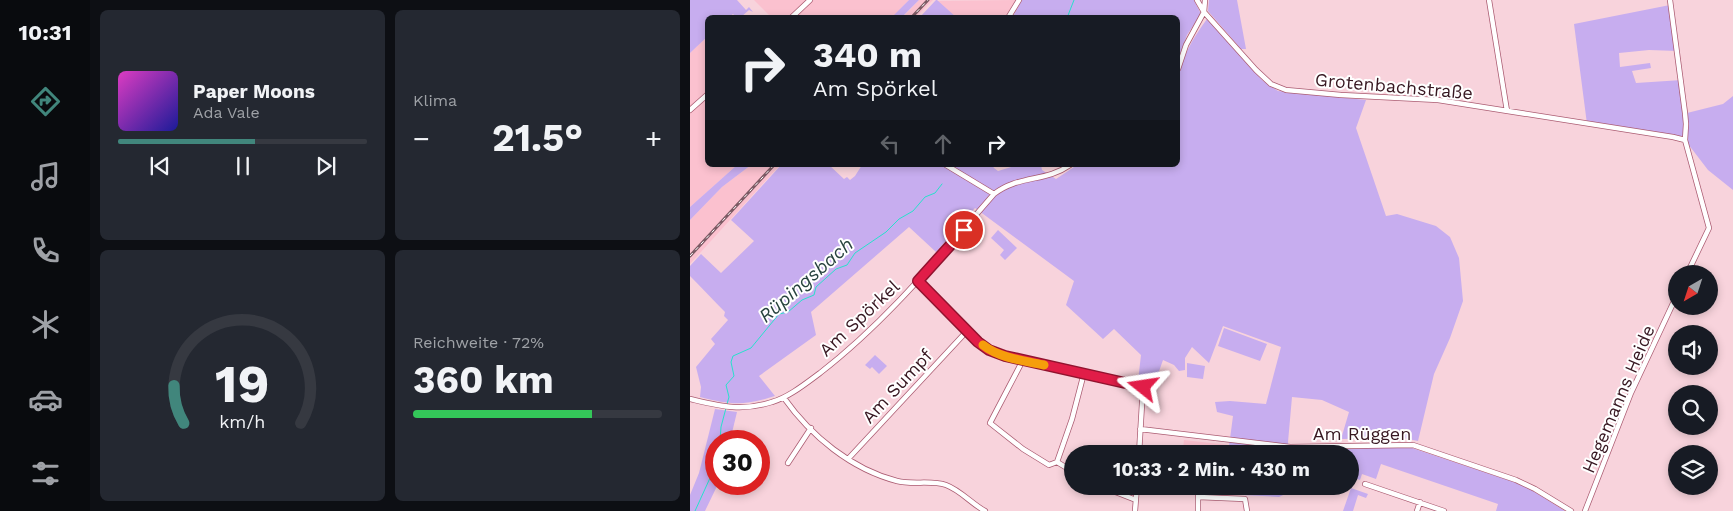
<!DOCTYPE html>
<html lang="de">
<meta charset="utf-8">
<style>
body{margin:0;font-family:"Work Sans",sans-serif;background:#242831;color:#f1f3f6;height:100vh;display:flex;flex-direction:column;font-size:19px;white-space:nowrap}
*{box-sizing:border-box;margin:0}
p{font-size:16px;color:#9ea1a6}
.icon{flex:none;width:28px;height:28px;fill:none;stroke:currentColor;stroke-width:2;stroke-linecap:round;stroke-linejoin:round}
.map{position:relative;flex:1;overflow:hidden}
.drawer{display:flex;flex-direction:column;gap:10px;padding:10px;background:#0d0f14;width:600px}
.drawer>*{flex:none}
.guide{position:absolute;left:15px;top:15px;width:475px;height:152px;border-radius:8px;box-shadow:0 2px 8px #0003;background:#171b24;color:#f1f3f6;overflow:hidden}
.needle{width:32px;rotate:219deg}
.tools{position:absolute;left:978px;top:265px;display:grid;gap:10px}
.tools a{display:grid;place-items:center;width:50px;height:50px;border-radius:50%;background:#171b24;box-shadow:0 2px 8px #0003;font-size:25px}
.speed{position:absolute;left:15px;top:430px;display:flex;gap:10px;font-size:25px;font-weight:700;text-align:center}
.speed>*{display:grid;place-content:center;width:65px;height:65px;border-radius:50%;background:#171b24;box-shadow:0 2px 8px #0003;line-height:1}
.speed .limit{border:8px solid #d22;background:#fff;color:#111}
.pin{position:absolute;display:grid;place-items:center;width:42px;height:42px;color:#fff;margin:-21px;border:2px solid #fff;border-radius:50%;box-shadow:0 1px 5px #0007}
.me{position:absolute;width:55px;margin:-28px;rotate:285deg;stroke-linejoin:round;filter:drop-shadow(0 0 4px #0008)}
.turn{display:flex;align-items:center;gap:18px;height:105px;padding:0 25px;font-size:22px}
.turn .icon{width:65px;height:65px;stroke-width:2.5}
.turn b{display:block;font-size:35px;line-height:42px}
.lanes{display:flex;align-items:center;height:48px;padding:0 25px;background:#0003;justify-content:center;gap:25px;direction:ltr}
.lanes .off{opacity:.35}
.big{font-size:38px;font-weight:700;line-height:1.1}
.drawer .card{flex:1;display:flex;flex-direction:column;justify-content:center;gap:8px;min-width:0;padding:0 18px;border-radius:8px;background:#242831}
.drawer .dial{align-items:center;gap:0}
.dial svg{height:130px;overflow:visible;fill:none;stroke:#363941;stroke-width:7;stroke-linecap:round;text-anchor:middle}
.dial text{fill:#f1f3f6;stroke:none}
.song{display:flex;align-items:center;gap:15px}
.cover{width:60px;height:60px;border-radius:8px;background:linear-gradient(135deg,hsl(310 70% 55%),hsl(240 70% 35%))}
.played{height:5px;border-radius:2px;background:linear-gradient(90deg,#41867c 55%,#363941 55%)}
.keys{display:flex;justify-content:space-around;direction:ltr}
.heat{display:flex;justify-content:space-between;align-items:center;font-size:28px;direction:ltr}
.charge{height:8px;border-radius:4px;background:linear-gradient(90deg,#34c759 72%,#363941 0)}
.drawer .tiles{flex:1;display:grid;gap:10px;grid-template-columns:repeat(2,1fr)}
.trip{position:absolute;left:374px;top:445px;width:295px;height:50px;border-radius:25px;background:#171b24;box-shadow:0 2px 8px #0003;font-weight:700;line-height:50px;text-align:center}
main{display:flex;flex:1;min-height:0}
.menu{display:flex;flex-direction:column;width:90px;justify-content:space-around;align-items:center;background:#090b0e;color:#9ea1a6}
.menu .icon{width:35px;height:35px}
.menu .selected{color:#41867c}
.menu b{font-size:22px;color:#f1f3f6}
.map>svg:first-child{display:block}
.built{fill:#fbc1cf}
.green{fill:#c7adef}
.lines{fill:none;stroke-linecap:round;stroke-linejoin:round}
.stream{stroke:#28e1cc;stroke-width:1}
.street-casing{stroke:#ab5c72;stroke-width:6}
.street{stroke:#fff;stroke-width:4.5}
.rail-casing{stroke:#7c5a64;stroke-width:3}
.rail{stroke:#fff;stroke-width:1;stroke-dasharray:4;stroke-linecap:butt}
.route-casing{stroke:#92132f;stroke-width:12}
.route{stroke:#e11d48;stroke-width:9}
.slow{stroke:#f59e0b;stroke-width:9}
.labels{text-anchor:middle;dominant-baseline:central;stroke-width:4;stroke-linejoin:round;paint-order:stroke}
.street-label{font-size:18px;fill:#371721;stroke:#fff}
.water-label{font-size:19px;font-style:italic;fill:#27423e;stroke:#fff}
</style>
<main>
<nav class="menu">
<b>10:31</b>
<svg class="icon selected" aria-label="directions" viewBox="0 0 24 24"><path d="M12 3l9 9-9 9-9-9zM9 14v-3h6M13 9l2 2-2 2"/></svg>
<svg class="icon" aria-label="music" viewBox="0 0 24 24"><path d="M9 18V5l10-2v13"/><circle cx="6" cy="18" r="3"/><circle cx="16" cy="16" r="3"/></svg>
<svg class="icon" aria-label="phone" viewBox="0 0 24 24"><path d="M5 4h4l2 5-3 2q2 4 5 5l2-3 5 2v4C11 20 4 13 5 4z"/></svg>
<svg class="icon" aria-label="climate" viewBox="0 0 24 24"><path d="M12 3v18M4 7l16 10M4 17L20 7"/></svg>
<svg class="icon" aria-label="car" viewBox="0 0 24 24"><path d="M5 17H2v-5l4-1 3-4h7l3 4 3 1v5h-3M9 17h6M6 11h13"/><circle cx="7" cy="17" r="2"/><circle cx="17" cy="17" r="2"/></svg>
<svg class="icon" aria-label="filters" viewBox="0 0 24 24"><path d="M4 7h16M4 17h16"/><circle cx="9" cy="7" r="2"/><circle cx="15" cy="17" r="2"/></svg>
</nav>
<section class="drawer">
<div class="tiles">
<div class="card">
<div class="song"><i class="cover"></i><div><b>Paper Moons</b><p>Ada Vale</p></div></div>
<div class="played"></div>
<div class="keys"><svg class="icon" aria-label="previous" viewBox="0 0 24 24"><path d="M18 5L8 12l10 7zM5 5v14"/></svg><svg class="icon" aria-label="pause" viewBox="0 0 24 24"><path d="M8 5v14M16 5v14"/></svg><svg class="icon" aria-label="next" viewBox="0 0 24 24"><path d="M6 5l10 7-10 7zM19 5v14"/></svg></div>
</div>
<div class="card"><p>Klima</p>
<div class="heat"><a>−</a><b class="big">21.5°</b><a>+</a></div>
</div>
<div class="card dial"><svg viewBox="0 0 100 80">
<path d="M14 69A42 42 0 1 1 86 69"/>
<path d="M14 69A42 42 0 0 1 8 46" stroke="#41867c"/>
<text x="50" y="56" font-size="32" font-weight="700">19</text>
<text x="50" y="72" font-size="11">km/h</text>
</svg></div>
<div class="card"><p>Reichweite · 72%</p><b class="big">360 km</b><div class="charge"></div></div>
</div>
</section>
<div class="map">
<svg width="1043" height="511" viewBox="0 0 1043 511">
<rect width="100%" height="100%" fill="#f8d3dc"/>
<path class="built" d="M64 0H219L202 18 81 17Z
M229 0H243L226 17 212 18Z
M326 0 316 18 266 17 246 1Z
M17 37 18 165H47L0 207V53Z
M61 165H90L0 264V220L32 187Z
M494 440 539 445 538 454H485V447L493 448Z"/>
<path class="green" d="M0 0H47L56 10 59 7 63 12 59 10 51 17H46L43 14 39 17 18 18 17 37 0 53Z
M219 0H229L212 17H202Z
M246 0H247L266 17H230Z
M332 0H504L511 14 497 35 488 61V18H322Z
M519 0H547L556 49H551L518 11Z
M980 5 988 51 959 50 929 53 930 67 960 63 961 68 942 71 946 83 992 80 997 113 1033 104 1043 96V190L1018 170 995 140 897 124 884 24Z
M517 19 572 80 588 91 676 100 666 128 696 216 707 214 746 226 760 237 769 258 773 301 760 338 744 374 728 441 713 438 651 439 659 412 632 400 602 397 598 442 599 449 719 447 824 482 840 489 875 511H806L808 504 691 464 686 479 672 474 670 480 662 477 660 479V454H538L543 416 527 412 525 402 540 401 576 404 591 347 533 326 519 363 502 347 495 358V370L489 371 484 365 473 360 467 377 462 385 448 381 451 355 424 329 413 339 376 305 384 281 285 208 246 252 219 227 121 312 126 335 69 376 85 396C53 406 42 405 10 397L11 387 6 367 25 344 21 339 38 320 34 316 35 312C23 300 12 288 0 276V266L11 254 31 273 64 241 41 220 91 165H116L119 167 120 165H139L154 179 157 177 160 180 165 176 172 165H302L304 168 308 171 328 165H351L352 170 366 179 387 165H488C488 138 485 109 488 83 490 59 503 38 517 19Z
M47 165H61L32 187 0 220V207Z
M308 230 327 248 315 260 310 255 314 250 301 238Z
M534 328 577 344 570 361 528 346Z
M185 355 197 366 189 374 182 367 180 369 175 365Z
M497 363 515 366 513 379 497 377Z
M25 409 47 412 40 441H26V484H28L15 511H0V495L9 473Z
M552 486C565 486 575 491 588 491 597 491 603 486 612 486L589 497 553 495Z
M661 488 678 494 676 498 668 495 663 511H653Z"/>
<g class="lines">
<path class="stream" d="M377 18 384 0
M264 166V165
M37 404 39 397 36 385 44 376 41 362 43 356 61 348 89 314 98 312 112 300 124 295 126 287 146 269 157 265 165 253 196 232 209 219 223 211 235 197 245 193 252 184
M30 441 31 427 36 408
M5 511 20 478 26 459"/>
<defs>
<path id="street" d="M507 0 514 12 566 70 581 84 596 90 651 95 748 100 983 137 995 140
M799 0 817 111
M980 0 995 113 996 124 995 140 1019 228 997 274
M101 18 120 0
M318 18 329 0
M488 69 496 45 514 12 515 0
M0 110 18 94
M256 165 304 194
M227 281 277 331 299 350 333 360 453 387 449 454
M333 360 300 423 333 449 359 465 367 462 382 471
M94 398C121 436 161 469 207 481 222 485 242 480 256 485 270 490 282 504 295 511
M0 399C30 406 51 412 82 402 99 397 115 384 130 373 196 322 249 257 304 194 328 175 356 182 380 165
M450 429 600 447 723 445 826 480 845 489 881 511
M158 459 277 331
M367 462 382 419 394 373
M98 463 121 428
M675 484 754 511
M410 486 446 500
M508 497 509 486
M445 511 447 486
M508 511V497L555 499 557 511
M727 511 730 502
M895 511 941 393 986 297"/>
</defs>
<use href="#street" class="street-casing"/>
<use href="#street" class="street"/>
<defs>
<path id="rail" d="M221 18 238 0
M0 256 84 165"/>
</defs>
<use href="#rail" class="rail-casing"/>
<use href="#rail" class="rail"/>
</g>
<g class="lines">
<defs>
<path id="route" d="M274 230 228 281 288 342 299 350 315 356 453 387"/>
</defs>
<use href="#route" class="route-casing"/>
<use href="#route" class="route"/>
<path class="slow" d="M293 345C309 358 335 361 354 365"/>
</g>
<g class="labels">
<g class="street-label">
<text transform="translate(704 86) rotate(5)">Grotenbachstraße</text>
<text transform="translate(169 318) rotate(-43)">Am Spörkel</text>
<text transform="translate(207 386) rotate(-47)">Am Sumpf</text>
<text transform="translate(928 399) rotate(-67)">Hegemanns Heide</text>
<text x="672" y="433">Am Rüggen</text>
</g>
<g class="water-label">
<text transform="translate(116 280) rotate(-41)">Rüpingsbach</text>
</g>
</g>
</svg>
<div class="tools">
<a><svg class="needle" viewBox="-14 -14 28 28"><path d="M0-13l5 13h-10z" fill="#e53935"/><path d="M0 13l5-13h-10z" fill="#9ea1a6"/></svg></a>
<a><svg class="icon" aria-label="sound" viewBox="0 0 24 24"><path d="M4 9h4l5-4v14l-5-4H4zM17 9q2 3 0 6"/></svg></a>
<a><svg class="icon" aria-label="search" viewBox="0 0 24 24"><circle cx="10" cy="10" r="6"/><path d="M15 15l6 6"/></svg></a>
<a><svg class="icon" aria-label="layers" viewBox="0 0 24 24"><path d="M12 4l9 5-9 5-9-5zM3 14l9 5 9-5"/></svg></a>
</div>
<div class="speed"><div class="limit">30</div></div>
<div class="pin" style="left:274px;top:230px;background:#d93025"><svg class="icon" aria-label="arrive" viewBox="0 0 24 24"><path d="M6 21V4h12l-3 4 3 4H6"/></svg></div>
<svg class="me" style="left:453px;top:387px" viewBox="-20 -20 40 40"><path d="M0-17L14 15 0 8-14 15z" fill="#e11d48" stroke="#fff" stroke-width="4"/></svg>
<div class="trip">10:33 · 2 Min. · 430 m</div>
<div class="guide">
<div class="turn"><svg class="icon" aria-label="right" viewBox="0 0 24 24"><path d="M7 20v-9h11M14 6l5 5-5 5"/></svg><div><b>340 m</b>Am Spörkel</div></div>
<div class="lanes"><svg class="icon off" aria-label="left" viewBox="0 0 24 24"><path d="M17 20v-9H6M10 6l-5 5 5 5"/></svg><svg class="icon off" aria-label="ahead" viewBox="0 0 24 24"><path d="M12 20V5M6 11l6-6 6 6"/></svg><svg class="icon" aria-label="right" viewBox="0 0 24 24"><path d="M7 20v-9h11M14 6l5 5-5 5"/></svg></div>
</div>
</div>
</main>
